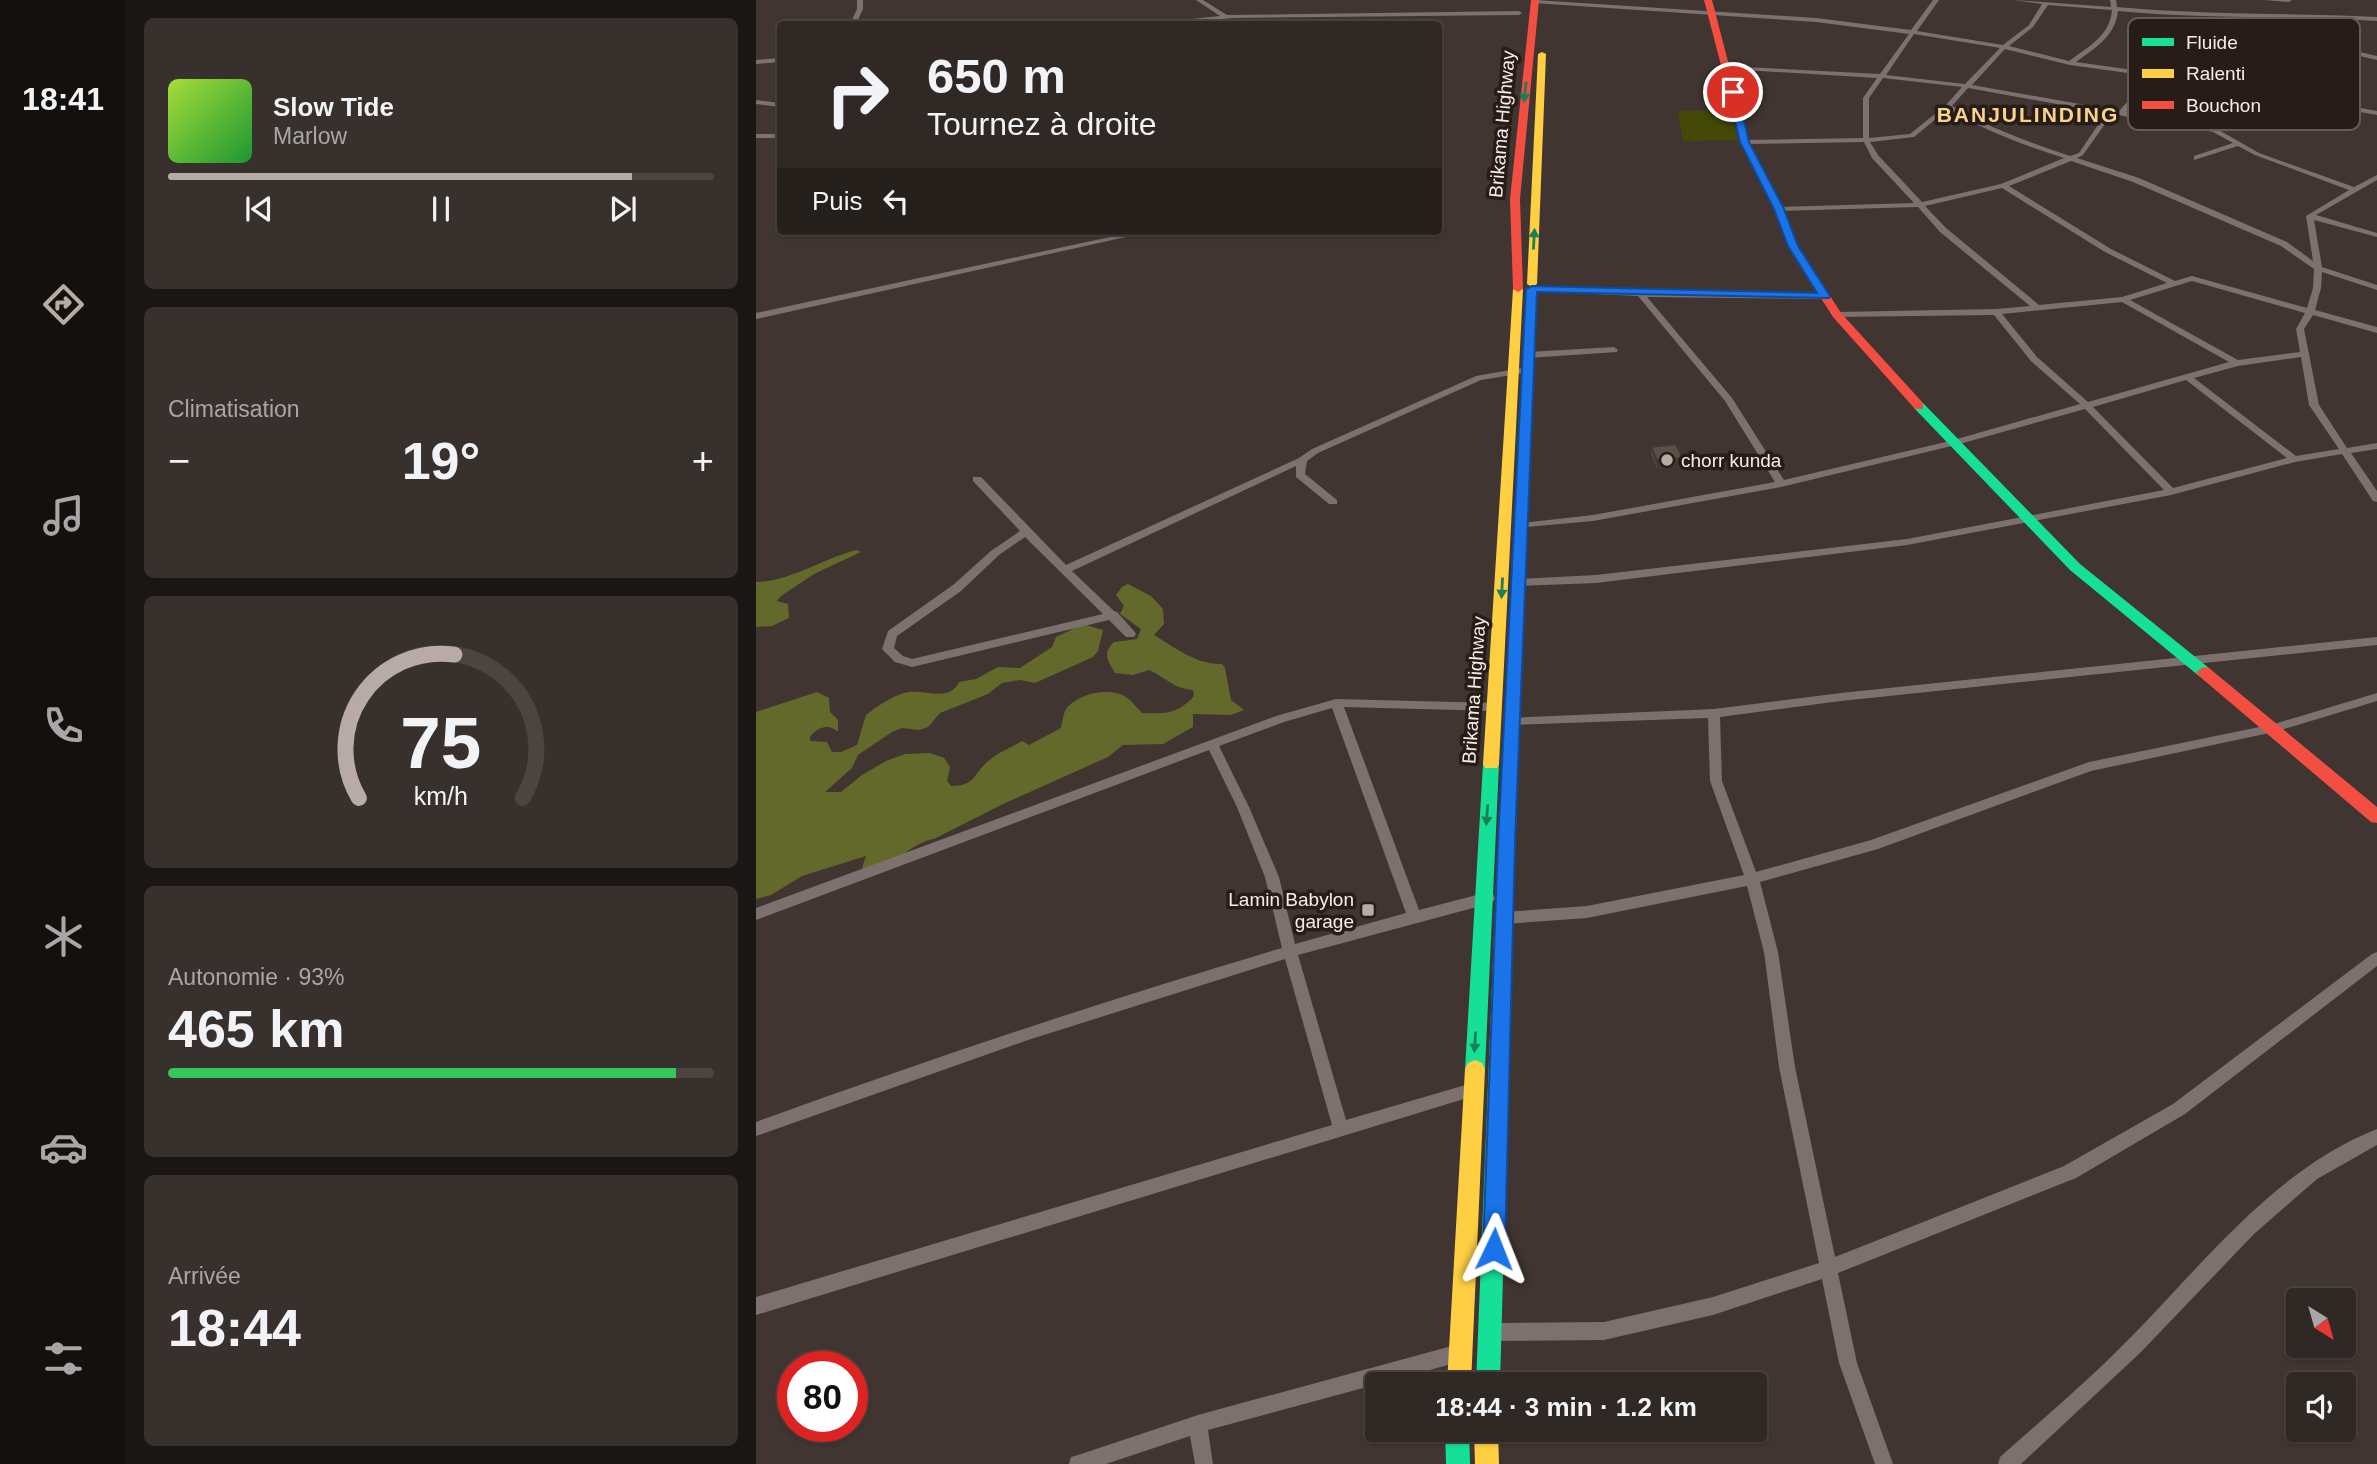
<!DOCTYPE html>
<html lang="fr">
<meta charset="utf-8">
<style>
body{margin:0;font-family:Helvetica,sans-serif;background:#38302c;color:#f1f3f6;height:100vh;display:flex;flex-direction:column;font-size:26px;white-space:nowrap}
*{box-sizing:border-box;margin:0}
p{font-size:23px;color:#a8a6a6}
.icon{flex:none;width:38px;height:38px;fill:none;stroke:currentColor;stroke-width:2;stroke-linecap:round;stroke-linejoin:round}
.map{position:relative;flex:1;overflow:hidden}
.side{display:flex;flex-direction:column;gap:18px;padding:18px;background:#1a1614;width:630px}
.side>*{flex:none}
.banner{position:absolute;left:21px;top:21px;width:665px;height:214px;border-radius:7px;box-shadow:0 2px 5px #0004,0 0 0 2px #4b4441;background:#302824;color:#f1f3f6;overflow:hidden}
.needle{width:46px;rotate:143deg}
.controls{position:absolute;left:1530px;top:1288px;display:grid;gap:14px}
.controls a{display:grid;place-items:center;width:70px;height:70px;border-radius:7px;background:#302824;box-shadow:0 2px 5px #0004,0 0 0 2px #4b4441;font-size:35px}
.speed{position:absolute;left:21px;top:1351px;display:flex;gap:14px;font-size:35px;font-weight:700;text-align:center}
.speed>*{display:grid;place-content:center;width:91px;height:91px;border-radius:50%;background:#302824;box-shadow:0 2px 5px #0004,0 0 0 2px #4b4441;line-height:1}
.speed .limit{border:10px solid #d22;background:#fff;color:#111}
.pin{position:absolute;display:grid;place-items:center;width:60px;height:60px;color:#fff;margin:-30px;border:4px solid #fff;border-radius:50%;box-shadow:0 2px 7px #0007}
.me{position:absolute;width:77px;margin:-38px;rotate:2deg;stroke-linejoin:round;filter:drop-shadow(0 0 5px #0008)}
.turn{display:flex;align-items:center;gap:24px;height:147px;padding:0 35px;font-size:32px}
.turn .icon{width:91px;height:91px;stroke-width:2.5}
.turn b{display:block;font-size:49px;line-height:60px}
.then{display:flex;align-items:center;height:66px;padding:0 35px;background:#0003;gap:14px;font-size:26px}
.big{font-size:52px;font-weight:700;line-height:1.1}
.side .card{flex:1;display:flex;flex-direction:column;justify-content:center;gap:10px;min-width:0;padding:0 24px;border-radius:10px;background:#38302c}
.side .dial{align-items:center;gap:0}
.dial svg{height:182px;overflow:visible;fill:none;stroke:#4b4441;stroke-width:7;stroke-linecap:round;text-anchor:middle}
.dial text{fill:#f1f3f6;stroke:none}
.song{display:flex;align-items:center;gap:21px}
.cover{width:84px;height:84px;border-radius:10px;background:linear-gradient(135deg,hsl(80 70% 55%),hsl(130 70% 35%))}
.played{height:7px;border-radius:4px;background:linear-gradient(90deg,#b8aba6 85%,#4b4441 85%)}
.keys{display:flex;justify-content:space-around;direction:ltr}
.heat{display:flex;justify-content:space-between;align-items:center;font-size:38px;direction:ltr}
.charge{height:10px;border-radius:5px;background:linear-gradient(90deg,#34c759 93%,#4b4441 0)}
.trip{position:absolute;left:609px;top:1372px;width:402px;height:70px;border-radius:7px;background:#302824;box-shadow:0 2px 5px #0004,0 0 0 2px #4b4441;font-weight:700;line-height:70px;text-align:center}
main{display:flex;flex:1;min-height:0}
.dock{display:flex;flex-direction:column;width:126px;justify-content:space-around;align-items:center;background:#13100e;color:#a8a6a6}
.dock .icon{width:49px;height:49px}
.dock .on{color:#b8aba6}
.dock b{font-size:32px;color:#f1f3f6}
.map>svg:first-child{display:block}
.green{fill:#444a06}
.forest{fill:#62692a}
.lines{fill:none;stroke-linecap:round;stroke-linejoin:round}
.street{fill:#7c716e;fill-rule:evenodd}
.fast{fill:#16e098;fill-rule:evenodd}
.slow{fill:#ffcf43;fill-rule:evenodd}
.jam{fill:#f24e42;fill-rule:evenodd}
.wall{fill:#51433e}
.shaded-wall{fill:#423732}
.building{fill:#5e4e48;stroke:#423732;stroke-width:2}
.oneway{fill:#1e7e58}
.route{fill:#1a73e8;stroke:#114b97;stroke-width:2}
.poi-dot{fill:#b8aba6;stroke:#261d18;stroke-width:2.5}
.labels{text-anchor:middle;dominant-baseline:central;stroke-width:7;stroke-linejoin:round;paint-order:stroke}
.street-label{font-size:19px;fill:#f9ebe5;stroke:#261d18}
.poi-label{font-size:19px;fill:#f9ebe5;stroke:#261d18;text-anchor:start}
.far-district-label{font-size:21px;font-weight:bold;letter-spacing:2px;fill:#fbd28b;stroke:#261d18}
.key{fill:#261d18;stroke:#655b56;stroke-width:2}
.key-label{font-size:19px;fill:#f9ebe5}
</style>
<main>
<nav class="dock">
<b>18:41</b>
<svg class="icon on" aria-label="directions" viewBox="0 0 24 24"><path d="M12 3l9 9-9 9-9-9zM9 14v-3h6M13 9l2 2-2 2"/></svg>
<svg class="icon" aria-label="music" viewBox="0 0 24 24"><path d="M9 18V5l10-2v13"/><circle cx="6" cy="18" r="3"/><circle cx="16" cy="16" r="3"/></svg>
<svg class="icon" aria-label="phone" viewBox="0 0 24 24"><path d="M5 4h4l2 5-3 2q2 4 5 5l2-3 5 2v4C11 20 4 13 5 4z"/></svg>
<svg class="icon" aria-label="climate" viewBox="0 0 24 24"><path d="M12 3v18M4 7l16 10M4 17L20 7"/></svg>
<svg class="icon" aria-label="car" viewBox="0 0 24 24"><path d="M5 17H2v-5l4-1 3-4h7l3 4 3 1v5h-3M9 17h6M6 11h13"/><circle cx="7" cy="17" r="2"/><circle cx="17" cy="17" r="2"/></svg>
<svg class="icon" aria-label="filters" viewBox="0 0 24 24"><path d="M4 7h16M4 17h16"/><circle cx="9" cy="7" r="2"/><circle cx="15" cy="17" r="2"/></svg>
</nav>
<section class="side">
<div class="card">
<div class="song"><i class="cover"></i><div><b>Slow Tide</b><p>Marlow</p></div></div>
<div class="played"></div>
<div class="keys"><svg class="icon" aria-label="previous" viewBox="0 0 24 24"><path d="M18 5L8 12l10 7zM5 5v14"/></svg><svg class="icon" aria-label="pause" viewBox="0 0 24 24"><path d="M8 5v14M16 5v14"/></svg><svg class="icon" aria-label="next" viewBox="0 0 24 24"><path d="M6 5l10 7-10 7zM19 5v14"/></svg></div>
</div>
<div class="card"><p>Climatisation</p>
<div class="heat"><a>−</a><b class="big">19°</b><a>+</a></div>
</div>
<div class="card dial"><svg viewBox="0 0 100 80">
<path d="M14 69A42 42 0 1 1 86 69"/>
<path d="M14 69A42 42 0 0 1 56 6" stroke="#b8aba6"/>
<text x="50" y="56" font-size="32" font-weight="700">75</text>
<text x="50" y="72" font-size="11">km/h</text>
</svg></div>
<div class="card"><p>Autonomie · 93%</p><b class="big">465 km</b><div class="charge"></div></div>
<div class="card"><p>Arrivée</p><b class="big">18:44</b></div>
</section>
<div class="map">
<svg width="1621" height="1464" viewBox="0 0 1621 1464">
<rect width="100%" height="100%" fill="#403530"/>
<path class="green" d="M922 111H975L982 140 927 141Z"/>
<path class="forest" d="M101 550 105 552 58 574 25 596 21 601 32 604 33 618 16 626 0 627V582C34 582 67 558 101 550Z
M372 584 395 596 407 609 408 624 398 635C418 647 441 665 466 664L469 668 475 700 488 710 475 715 437 714V727L407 744 367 745 352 757 247 804 178 839C154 842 133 874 106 868L110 856 46 876 15 895 0 899V712L61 692 73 698 74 712 82 720V732C73 723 61 727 54 737V741L71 742 76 752H85L101 745 110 715C121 706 135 697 148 693 166 687 193 704 203 682L220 679 242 667 264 668 296 647 300 637 321 627 330 625 347 630 342 651 337 657 279 683 264 680 246 683 232 694 184 713 172 727 163 730 146 728 136 732 102 755 96 768 69 792H85L106 775 130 761 149 754 174 753 188 758 194 767 191 781 195 786C219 786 217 775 231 762 241 753 254 748 266 741L273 745 305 728C306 722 307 716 309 711 318 694 354 686 370 697 376 701 381 708 386 713 409 714 422 714 438 696L437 690C416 688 411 678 393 670L377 675 359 673C352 661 346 653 358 642L381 639 385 629 364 614 368 606 360 595 366 587Z"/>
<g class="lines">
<path class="street" d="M101 0H107V9L100 24H94L101 9Z
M440 0H447L471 15 763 11 766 13 763 15 478 18 405 24H388L464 16Z
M779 0 1060 18 1155 30 1177 0H1183L1161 31 1247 45 1273 25 1286 4 1257 0 1355 7 1354 0H1360L1361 7C1447 15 1534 13 1621 17V21C1535 16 1448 19 1362 11 1359 37 1339 48 1320 62L1455 81 1621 111V115L1455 85 1394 76 1397 81 1370 112 1461 129 1503 153 1598 187 1621 175V180L1560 215 1621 233V237L1558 220 1566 267 1621 285V290L1566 272 1565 288 1559 310 1621 327V333L1557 315 1548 329 1563 405 1591 448 1621 443V449L1595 453 1621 491V502L1617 501 1586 454 1539 462 1415 495 1151 545 840 583 758 586 757 583 758 580 762 579 840 575 1151 539 1408 490 1329 409 1200 445 1025 487 837 521 761 528 760 526 765 523 837 515 1019 482 969 401 882 296 773 291 772 289 776 287 884 292 1072 294V298L1069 299 891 297 976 398 1028 480 1194 441 1324 404 1275 361 1238 315 1078 317V313L1081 312 1240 309 1274 306 1184 232 1162 207 1020 211 1019 209 1023 207 1158 203 1116 158 1108 142 989 144 986 142 989 140 1107 138V98L1121 78 971 69 969 66 1124 74 1153 34 1060 22 777 3ZM1292 5 1356 10C1354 36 1332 47 1313 61L1253 46 1277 27ZM1158 34 1244 48 1209 84 1130 75ZM1249 49 1314 65 1386 75 1391 80 1363 111 1216 85ZM1127 78 1206 87 1190 105 1154 134 1113 138V98ZM1212 88 1350 113 1323 153 1314 156C1273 142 1233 128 1196 106ZM1192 109C1229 131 1268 145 1308 158L1245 184 1166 202 1122 155 1114 142 1158 137ZM1356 114 1457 132 1477 143 1438 156V160L1482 146 1499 155 1593 190 1550 216 1557 261 1531 242 1383 178 1321 158 1327 155ZM1315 161 1377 182 1525 246 1558 269 1557 288 1551 308 1436 276 1419 281 1355 249 1253 186ZM1246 188 1349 252 1411 283 1366 297 1283 305 1190 228 1169 206ZM1436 281 1549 313 1540 329 1544 352 1482 360 1374 300ZM1366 302 1473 362 1332 402 1281 357 1246 314ZM1545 357 1553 405 1583 449 1540 456 1438 378 1482 366ZM1430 380 1531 458 1417 488 1337 407Z
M1508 0H1536L1533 2Z
M1498 28 1621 56V60L1496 31Z
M24 58V62L0 64V60Z
M0 100 24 103V107L0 104Z
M0 134H24V138H0Z
M382 231H397L0 319V313Z
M858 347 862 350 861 352 772 358 768 355 772 352Z
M771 367 774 368V372L725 380 562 453 551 461 549 474 581 500V504H573L540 477V466L316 571 358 611 361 612 378 631 380 634 378 637H370L353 620 156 667 139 662 126 649 132 631 197 585 235 551 264 531 217 481V477H225L310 565 543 458 556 449 720 376ZM269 537 347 614 156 659 147 656 138 648 141 636 205 591 243 555Z
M1621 637V645L1085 701 964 717 966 781 1000 872 1115 840 1333 762 1518 724 1621 693V701L1518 732 1335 771 1122 849 1004 882 1022 952 1039 1067 1079 1257 1308 1166 1417 1104 1616 954 1621 952V966L1429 1114 1320 1178 1082 1273 1101 1363 1137 1464H1119L1083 1363 1066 1279 957 1315 848 1340 735 1341 729 1338 726 1332 729 1326 735 1323 848 1322 957 1297 1063 1263 1023 1067 1008 952 991 886 831 918 748 924 743 922 741 918 743 914 748 912 831 906 988 875 954 781 952 718 756 725 750 721 752 718 958 709 1085 693Z
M580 699 739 703 745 707 739 711 588 707 663 910 732 892 737 894 739 898 737 902 732 904 542 955 590 1120 716 1083 721 1085 724 1090 721 1095 0 1315V1297L576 1125 529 959 272 1040 0 1136V1122C174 1059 349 1000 526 948L509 877 481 807 453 750 0 920V908L520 716ZM576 708 650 913 539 944 523 877 493 807 463 746 528 722Z
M1621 1129V1145L1561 1179 1498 1234 1384 1353 1265 1464H1242L1244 1457C1288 1418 1333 1380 1374 1338 1449 1262 1519 1169 1621 1129Z
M703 1344 709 1347 712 1353 709 1359 703 1362 452 1430 457 1464H439L434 1436 350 1464H313L315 1457 322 1455 442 1415Z"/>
<path class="fast" d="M1163 402 1167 403 1324 564 1453 668 1456 672 1453 676H1443L1314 570 1159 409 1157 406Z
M735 758 741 760 743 764 729 1069 726 1075 719 1078 712 1075 709 1069 727 764 729 760Z
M749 877 755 879 758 884 744 1384H720L740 884 743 879Z
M689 1430H713L714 1464H690Z"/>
<path class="slow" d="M786 52 790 54 781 284 776 287 771 284 782 54Z
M762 286 767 289 743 764 741 768H729L727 764 757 289Z
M768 438 774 442 758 884 755 889 749 891 743 889 740 884 762 442Z
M719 1060 726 1063 729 1069 715 1384H691L709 1069 712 1063Z
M718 1430H742L743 1464H719Z"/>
<path class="jam" d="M775 0H783L764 199 767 289 762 292 757 289 754 199Z
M948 0H956L993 142 1028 209 1042 246 1085 313 1167 403V409H1159L1077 317 1032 246 1018 209 985 142Z
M1448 667 1453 668 1621 807V823L1615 822 1443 676 1440 672Z"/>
</g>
<path class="wall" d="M895 447 927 458V465L901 469 895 455Z"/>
<path class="shaded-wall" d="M927 458V465L901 469V461Z"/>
<path class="building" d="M920 444 927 458 901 461 895 447Z"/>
<defs><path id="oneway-solid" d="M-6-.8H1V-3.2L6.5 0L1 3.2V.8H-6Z" transform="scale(1.75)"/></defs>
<g class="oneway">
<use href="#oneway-solid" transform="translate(769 92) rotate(96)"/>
<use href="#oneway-solid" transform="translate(778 239) rotate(-87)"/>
<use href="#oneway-solid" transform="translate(746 588) rotate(93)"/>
<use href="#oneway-solid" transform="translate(731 815) rotate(94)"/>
<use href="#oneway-solid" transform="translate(719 1042) rotate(93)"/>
</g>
<path class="route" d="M977 89 981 92 993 142 1028 209 1042 246 1074 296 1073 298 781 292 759 842 749 1249 745 1257 738 1260 730 1257 727 1249 742 842 770 289 776 286 1061 293 1032 246 1018 209 984 142 972 92Z"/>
<g class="poi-dot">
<circle cx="911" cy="460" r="7"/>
<rect x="605" y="903" width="14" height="14" rx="3.5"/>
</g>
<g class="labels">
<g class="street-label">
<text transform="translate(746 124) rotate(-85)">Brikama Highway</text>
<text transform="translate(718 690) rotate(-86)">Brikama Highway</text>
</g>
<g class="poi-label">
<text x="925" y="460">chorr kunda</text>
<text x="598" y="899" text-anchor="end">Lamin Babylon<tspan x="598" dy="22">garage</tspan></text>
</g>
<g class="far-district-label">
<text x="1272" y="114">BANJULINDING</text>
</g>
</g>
<rect x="1372" y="18" width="232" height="112" rx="10" class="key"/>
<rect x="1386" y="38" width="32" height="8" fill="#16e098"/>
<rect x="1386" y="69" width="32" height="9" fill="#ffcf43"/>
<rect x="1386" y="101" width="32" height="8" fill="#f24e42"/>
<g class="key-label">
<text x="1430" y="49">Fluide</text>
<text x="1430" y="80">Ralenti</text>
<text x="1430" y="112">Bouchon</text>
</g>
</svg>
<div class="controls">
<a><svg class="needle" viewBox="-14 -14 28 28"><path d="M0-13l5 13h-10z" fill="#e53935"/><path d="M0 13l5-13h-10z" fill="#a8a6a6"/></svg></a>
<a><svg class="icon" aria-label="sound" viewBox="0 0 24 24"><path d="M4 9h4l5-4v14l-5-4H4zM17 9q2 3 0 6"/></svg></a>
</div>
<div class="speed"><div class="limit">80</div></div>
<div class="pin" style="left:977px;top:92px;background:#d93025"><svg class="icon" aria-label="arrive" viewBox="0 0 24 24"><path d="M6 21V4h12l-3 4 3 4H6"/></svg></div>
<svg class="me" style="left:738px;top:1249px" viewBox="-20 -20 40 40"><path d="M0-17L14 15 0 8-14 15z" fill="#1a73e8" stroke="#fff" stroke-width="4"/></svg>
<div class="trip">18:44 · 3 min · 1.2 km</div>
<div class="banner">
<div class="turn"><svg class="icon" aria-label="right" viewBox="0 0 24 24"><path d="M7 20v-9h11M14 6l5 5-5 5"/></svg><div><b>650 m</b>Tournez à droite</div></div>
<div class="then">Puis<svg class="icon" aria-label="left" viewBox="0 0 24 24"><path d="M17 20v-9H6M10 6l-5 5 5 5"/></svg></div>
</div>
</div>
</main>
